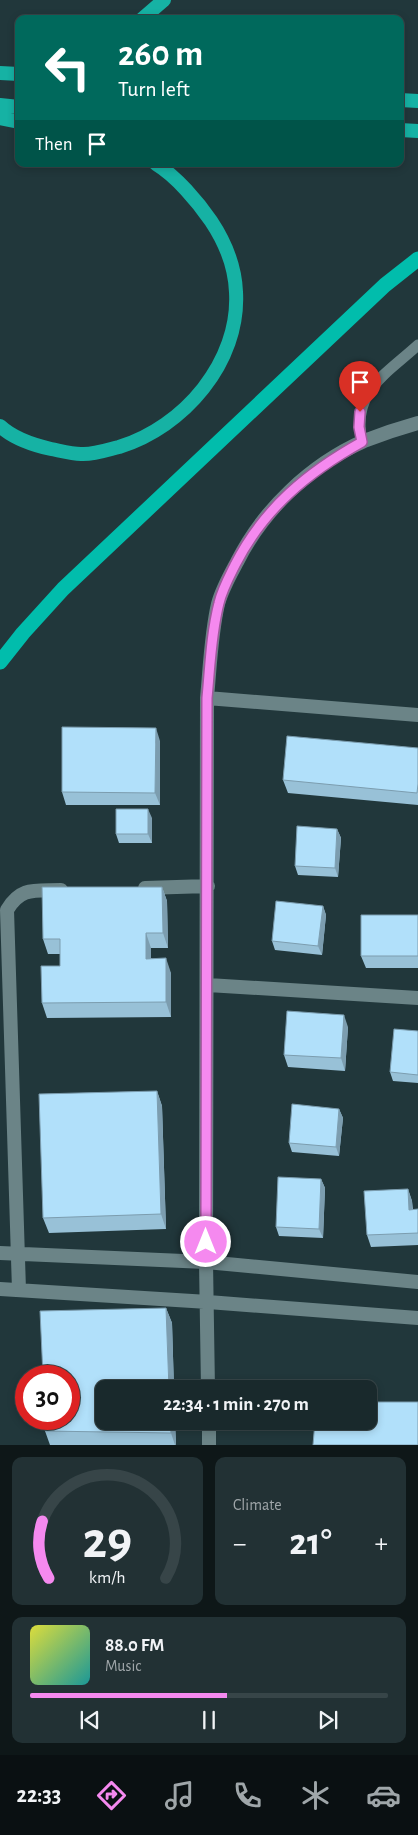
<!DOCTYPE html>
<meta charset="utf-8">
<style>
body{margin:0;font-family:"Alegreya Sans",sans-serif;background:#223134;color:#f1f3f6;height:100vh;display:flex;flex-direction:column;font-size:19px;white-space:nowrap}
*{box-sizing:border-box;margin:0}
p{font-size:16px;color:#9fa6a9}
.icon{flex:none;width:28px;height:28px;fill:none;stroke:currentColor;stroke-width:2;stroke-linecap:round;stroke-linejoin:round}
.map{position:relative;height:1445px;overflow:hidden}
.details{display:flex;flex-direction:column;gap:12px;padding:12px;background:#0e1718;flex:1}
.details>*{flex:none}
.guide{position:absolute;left:15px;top:15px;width:389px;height:152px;border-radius:10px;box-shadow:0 2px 8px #0003,0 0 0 1px #374548;background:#00695c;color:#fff;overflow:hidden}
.speed{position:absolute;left:15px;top:1365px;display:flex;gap:10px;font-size:25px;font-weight:700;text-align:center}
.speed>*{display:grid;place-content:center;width:65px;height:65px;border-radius:50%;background:#19292c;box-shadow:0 2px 8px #0003,0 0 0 1px #374548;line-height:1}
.speed .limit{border:8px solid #d22;background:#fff;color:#111}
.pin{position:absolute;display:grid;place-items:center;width:42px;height:42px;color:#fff;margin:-51px -21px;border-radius:50% 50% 50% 0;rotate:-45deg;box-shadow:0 0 5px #0007}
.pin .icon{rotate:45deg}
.me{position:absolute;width:55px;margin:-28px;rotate:0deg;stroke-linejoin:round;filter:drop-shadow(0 0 4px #0008)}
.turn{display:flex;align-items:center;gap:18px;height:105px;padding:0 20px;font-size:22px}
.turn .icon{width:65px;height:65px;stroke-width:2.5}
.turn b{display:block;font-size:35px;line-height:42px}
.then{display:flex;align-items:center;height:48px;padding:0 20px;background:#0003;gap:10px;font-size:19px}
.big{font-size:38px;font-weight:700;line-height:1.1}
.details .widget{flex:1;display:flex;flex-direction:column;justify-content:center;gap:8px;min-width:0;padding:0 18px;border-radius:10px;background:#223134}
.details .dial{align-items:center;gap:0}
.dial svg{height:130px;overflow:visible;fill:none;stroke:#374548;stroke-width:7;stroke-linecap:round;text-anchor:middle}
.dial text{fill:#f1f3f6;stroke:none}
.song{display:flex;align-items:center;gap:15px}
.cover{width:60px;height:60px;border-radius:8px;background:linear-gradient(135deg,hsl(60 70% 55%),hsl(180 70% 35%))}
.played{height:5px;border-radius:2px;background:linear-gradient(90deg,#f589ef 55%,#374548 55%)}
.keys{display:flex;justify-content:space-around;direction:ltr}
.heat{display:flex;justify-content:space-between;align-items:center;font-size:28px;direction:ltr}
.details .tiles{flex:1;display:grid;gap:12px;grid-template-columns:1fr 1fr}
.widget:last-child{grid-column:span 2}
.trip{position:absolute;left:95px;top:1380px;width:282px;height:50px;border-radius:10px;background:#19292c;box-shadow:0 2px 8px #0003,0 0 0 1px #374548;font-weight:700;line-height:50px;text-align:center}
.menu{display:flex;height:80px;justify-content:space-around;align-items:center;background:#0a1012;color:#9fa6a9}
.menu .icon{width:35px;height:35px}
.menu .on{color:#f589ef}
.menu b{font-size:22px;color:#f1f3f6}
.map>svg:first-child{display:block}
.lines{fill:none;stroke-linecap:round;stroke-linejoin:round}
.service{stroke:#6b8487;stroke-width:11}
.minor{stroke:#6b8487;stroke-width:14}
.trunk{stroke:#16b2a4;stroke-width:14}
.motorway{stroke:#01bdac;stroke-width:15}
.wall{fill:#98c1d7}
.shaded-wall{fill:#7c9daf}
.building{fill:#b1e0fa;stroke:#7c9daf}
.route-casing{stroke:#9f599b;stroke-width:12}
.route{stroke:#f589ef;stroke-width:9}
</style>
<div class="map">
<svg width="418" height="1445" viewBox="0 0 418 1445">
<rect width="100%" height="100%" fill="#21373b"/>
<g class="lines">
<path class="service" d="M362 442C351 392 385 375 418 345"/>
<path class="minor" d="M207 698 418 715
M145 888 208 886
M208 985 418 998
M0 1253 206 1262 418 1282
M0 1289 208 1302 418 1318
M19 1290 7 910C21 886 36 891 61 890
M208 1389 206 1262 207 698C210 667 211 634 218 604 222 589 230 575 237 562 263 510 310 465 364 441 382 434 400 428 418 423
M209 1421V1445"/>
<path class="trunk" d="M142 19 164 0
M0 73 19 74
M400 100 418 101
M0 105 19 107
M0 118 19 122
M400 130 418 131
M0 426C14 439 33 445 51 449 61 451 72 454 81 454 93 455 107 450 119 447 184 427 240 362 236 292 235 266 225 242 211 221 198 202 176 176 156 164"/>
<path class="motorway" d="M0 662 23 633 63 589 385 285 418 259"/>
</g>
<path class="wall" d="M160 741V805H66L62 792Z
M418 748V805L288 793 283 780Z
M152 818V843H119L116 834Z
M337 829 341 838 338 877 298 875 295 866Z
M162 887 167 901 168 948H151V958L171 973V1017L47 1018 42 1003 60 966V954H48L43 939Z
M323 906 326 915 322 955 275 950 272 941Z
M418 915V968H366L361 956Z
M348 1027 345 1071 288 1067 284 1055Z
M418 1031V1083L393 1081 390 1072Z
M157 1091 162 1106 166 1229 49 1233 43 1218Z
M339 1109 343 1118 339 1156 292 1152 289 1143Z
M321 1179 325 1188 323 1238 279 1236 276 1227Z
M408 1189 412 1201 413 1210 418 1209V1245L371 1247 367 1235Z
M166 1308 172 1323 174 1389H104L175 1421 176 1445H50L45 1431Z"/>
<path class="shaded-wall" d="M156 728 160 741V805L155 793Z
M148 809 152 818V843L148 834Z
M337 829 341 838 338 877 335 868Z
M162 887 167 901 168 948 163 933Z
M323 906 326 915 322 955 318 946Z
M146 933 151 948V973L146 959Z
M166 958 171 973V1017L166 1002Z
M344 1015 348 1027 345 1071 341 1058Z
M157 1091 162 1106 166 1229 161 1214Z
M339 1109 343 1118 339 1156 336 1147Z
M321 1179 325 1188 323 1238 319 1229Z
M408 1189 412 1201 413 1222 409 1210Z
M166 1308 172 1323 174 1389H169Z
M170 1421H175L176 1445H175L171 1433Z"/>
<path class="building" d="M62 727 156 728 155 793 62 792Z
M287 736 418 748V784L417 793 283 780Z
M116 809H148V834H116Z
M297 826 337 829 335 868 295 866Z
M42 887H162L163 933H146V959L166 958V1002L42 1003 41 966H60V939H43Z
M276 901 323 906 318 946 272 941Z
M361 915H418V956H361Z
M287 1011 344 1015 341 1058 284 1055Z
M394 1029 418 1031V1075L390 1072Z
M157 1091 161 1214 43 1218 39 1094Z
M292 1104 339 1109 336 1147 289 1143Z
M278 1177 321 1179 319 1229 276 1227Z
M408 1189 409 1210 418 1209V1233L367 1235 364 1191Z
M166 1308 169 1389H104V1421H170L171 1433 45 1431V1419H69V1376H43L40 1311Z
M369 1402H418V1445H313L315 1421H369Z"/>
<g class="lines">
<defs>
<path id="route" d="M206 1242 207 698C210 667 211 634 219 603 222 590 229 577 235 565 264 508 308 472 362 442L359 427 360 412"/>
</defs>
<use href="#route" class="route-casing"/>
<use href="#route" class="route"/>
</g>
</svg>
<div class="speed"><div class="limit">30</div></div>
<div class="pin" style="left:360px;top:412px;background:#d93025"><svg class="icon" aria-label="arrive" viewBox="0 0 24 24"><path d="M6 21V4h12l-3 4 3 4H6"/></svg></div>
<svg class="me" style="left:206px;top:1242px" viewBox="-20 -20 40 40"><circle r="17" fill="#f589ef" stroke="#fff" stroke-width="3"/><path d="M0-11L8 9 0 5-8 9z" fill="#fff"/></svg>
<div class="trip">22:34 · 1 min · 270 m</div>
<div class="guide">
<div class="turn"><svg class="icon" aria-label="left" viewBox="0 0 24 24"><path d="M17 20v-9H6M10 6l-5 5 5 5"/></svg><div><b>260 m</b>Turn left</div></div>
<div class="then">Then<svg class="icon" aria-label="arrive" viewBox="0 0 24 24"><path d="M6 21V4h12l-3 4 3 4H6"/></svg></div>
</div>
</div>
<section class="details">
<div class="tiles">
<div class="widget dial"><svg viewBox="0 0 100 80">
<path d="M14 69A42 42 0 1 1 86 69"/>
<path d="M14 69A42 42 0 0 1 10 34" stroke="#f589ef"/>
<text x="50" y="56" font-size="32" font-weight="700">29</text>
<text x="50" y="72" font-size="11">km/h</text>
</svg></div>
<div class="widget"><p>Climate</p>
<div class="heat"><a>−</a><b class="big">21°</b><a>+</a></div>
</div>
<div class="widget">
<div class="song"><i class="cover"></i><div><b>88.0 FM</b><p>Music</p></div></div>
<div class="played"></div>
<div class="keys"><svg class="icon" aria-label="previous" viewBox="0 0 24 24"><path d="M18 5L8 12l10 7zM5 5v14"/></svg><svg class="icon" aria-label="pause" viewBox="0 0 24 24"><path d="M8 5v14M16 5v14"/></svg><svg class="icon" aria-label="next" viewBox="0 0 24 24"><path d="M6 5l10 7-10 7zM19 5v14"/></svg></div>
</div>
</div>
</section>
<nav class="menu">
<b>22:33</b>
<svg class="icon on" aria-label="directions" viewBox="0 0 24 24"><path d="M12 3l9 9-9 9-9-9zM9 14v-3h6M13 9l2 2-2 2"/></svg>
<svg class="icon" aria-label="music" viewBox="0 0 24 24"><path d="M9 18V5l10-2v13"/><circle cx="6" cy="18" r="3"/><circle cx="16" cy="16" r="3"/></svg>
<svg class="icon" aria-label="phone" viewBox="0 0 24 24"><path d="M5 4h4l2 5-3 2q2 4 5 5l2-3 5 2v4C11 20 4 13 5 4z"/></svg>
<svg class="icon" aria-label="climate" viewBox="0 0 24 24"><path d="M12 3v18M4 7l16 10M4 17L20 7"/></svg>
<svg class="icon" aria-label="car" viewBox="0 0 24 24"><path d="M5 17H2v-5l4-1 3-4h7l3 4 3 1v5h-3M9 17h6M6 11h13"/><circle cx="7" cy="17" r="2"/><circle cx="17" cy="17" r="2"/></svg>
</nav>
